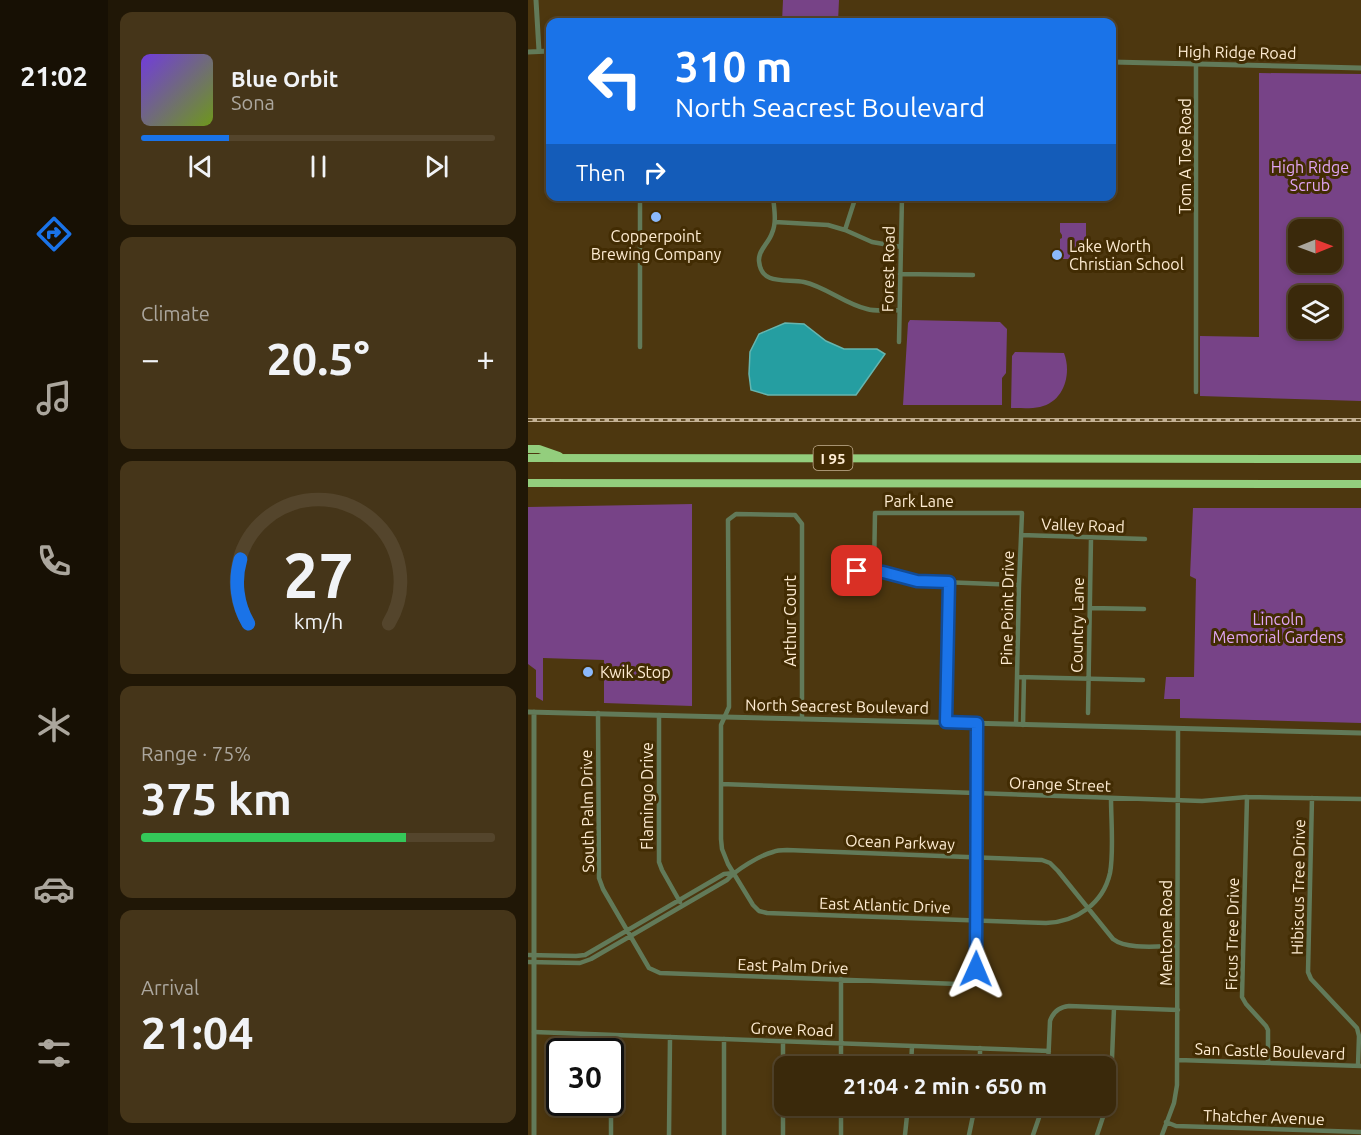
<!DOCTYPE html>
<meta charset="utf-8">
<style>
body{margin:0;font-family:Ubuntu,sans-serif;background:#453519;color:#f1f3f6;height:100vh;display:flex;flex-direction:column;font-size:22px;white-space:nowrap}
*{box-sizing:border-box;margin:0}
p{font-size:20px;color:#aba69d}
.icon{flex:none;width:33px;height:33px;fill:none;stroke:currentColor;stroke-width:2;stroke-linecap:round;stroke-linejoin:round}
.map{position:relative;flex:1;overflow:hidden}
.side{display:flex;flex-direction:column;gap:12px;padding:12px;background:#201706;width:420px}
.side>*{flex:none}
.guide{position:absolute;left:18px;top:18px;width:570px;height:183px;border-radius:12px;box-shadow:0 3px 9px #0003,0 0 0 2px #54452c;background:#1a73e8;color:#fff;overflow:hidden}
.needle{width:39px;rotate:89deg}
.controls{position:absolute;left:760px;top:219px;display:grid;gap:12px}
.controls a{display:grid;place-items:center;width:54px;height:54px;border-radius:12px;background:#3a290b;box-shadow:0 3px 9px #0003,0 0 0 2px #54452c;font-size:30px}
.speed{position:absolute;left:18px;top:1038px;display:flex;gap:12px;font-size:30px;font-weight:700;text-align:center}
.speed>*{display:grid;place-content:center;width:78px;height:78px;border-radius:50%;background:#3a290b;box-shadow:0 3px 9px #0003,0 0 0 2px #54452c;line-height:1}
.speed .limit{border:3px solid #111;border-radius:9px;background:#fff;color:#111}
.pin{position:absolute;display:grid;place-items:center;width:51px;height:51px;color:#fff;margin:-26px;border-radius:12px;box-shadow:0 3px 9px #0006}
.me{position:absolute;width:66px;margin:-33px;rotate:1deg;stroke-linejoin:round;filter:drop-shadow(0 0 4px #0008)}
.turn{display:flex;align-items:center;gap:21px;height:126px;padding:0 30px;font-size:27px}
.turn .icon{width:78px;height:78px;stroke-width:2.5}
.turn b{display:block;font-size:42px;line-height:51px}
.then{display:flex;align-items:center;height:57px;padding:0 30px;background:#0003;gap:12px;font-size:22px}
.big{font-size:45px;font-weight:700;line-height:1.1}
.side .card{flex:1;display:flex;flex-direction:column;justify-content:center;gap:9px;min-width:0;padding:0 21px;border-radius:12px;background:#453519}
.side .dial{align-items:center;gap:0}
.dial svg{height:156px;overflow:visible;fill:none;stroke:#54452c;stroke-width:7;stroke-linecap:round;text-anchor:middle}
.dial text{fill:#f1f3f6;stroke:none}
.song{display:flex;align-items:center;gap:18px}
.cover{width:72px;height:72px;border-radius:9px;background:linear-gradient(135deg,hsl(260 70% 55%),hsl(80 70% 35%))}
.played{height:6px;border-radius:3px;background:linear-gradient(90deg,#1a73e8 25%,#54452c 25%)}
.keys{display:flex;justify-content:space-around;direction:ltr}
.heat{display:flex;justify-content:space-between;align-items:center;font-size:33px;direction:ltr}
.charge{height:9px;border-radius:4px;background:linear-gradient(90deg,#34c759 75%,#54452c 0)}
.trip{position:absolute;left:246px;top:1056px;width:342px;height:60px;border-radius:12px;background:#3a290b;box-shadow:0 3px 9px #0003,0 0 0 2px #54452c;font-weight:700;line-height:60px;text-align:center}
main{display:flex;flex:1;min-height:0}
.tab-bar{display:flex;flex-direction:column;width:108px;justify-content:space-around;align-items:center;background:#171004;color:#aba69d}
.tab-bar .icon{width:42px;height:42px}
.tab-bar .on{color:#1a73e8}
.tab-bar b{font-size:27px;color:#f1f3f6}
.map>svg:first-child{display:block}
.green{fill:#774387;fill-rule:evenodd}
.water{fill:#259ea1;stroke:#66b5af;stroke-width:1.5}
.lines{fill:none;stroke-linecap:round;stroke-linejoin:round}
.minor{stroke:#627a59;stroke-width:4.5}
.tertiary{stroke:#627a59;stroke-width:5}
.motorway{stroke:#93ce7d;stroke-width:8}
.rail-casing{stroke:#c5b294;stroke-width:4}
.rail{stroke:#422c03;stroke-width:1.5;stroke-dasharray:4.5;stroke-linecap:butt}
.route-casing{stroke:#114b97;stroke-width:15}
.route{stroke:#1a73e8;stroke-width:10}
.poi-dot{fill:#8bb9fc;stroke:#422c03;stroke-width:2}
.labels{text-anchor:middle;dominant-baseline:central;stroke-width:6;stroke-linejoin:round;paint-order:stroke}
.shield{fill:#422c03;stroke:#c5b293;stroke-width:1.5}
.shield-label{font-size:15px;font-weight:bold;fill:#fdebd1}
.street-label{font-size:16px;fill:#fdebd1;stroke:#422c03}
.park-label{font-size:16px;fill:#e1a6f4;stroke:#422c03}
.poi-label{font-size:16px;fill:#fdebd1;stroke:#422c03;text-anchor:start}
</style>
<main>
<nav class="tab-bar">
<b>21:02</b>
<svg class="icon on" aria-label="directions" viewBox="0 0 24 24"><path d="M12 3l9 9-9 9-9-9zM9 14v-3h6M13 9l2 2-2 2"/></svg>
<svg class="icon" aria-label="music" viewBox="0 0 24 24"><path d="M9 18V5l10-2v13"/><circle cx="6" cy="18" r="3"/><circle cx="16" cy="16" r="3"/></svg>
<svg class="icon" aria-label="phone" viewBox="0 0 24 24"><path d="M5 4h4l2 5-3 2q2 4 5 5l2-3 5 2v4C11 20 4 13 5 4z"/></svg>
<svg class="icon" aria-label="climate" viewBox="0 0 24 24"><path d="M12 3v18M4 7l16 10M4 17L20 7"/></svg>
<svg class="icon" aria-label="car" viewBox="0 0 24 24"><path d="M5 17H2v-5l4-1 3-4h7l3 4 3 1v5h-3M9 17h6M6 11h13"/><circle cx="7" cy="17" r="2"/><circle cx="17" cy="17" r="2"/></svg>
<svg class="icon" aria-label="filters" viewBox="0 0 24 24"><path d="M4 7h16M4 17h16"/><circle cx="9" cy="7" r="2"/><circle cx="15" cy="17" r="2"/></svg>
</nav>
<section class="side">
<div class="card">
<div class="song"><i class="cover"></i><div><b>Blue Orbit</b><p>Sona</p></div></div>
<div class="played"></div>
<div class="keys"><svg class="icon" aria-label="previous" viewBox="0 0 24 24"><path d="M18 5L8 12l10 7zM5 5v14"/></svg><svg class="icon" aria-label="pause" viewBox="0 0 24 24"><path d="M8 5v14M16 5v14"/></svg><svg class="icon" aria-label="next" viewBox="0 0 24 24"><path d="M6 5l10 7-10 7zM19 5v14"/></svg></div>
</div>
<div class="card"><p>Climate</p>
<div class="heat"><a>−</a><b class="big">20.5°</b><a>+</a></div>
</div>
<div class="card dial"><svg viewBox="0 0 100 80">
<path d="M14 69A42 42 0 1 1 86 69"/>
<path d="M14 69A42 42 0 0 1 10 36" stroke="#1a73e8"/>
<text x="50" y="56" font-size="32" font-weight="700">27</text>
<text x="50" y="72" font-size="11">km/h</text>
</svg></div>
<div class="card"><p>Range · 75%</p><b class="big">375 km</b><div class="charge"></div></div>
<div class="card"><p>Arrival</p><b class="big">21:04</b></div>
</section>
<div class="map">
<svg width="833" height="1135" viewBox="0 0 833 1135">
<rect width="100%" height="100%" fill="#4d370f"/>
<path class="green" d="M255 0H311L310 22H254Z
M731 73 833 74V401L672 396V336L731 337ZM771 230H804V262H771ZM771 296H804V328H771Z
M532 223H558V250H542V259H532V239L534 238V235L532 232Z
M382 320 472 322 479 329 478 373 474 378V405H375L380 323Z
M487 352 536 353C544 374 536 402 512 407 503 409 492 408 483 408L484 356Z
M164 504V706L76 703V660L15 658V701L8 697V670L0 664V507Z
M665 508H833V723L652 718V699H636L638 677H666L668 579 662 576Z"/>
<path class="water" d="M257 323 276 324 298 341 316 349H349L357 354 328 395H240L223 390 221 374 222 352 231 334Z"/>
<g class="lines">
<path class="minor" d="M112 196V347
M245 196C246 208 249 222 244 233 241 243 230 250 231 261 233 287 261 278 276 282 298 287 317 304 339 309 349 312 361 310 371 310
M430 196 447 197
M247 222 300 225 317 230 344 242 373 247
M317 230 328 196
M372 274 445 275
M371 342 374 196
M668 392V65
M493 535 617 539
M312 571 355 572 389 581 491 585
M346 571 347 513H494L491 585 488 724
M562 608 616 609
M490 677 615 680
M70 713 71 878 75 889 121 968 132 973 430 984C441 982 448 976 449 965V723
M560 713 563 538
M131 715V862L134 870 152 902
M274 719V524L267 515 208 514 200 520 201 707 193 725V839L194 849 200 864 225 905 231 911 239 913 518 923C548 922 575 904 582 873 586 852 583 820 583 798
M418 722 421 582
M495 725 496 677
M193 784 674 801 719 797 833 799
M719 797 714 997 718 1004 738 1026 740 1030V1063
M784 798 780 972 783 979 829 1028 831 1036 830 1066
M0 955 48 956 57 955 196 874 206 873
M0 962 52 963 63 959 199 880C208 870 232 855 245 852 249 850 255 850 259 850L514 860 522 863 530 871 585 939C599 950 631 946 649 946
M6 1032 521 1051
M83 1035V1135
M196 1039V1135
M650 1060 833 1066
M313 1066V979
M383 1066 384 1046
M452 1066V1048
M520 1066 522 1021C525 1012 531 1007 541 1006L650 1010
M313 1106V1135
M638 1122 648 1126 833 1132
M141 1135 142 1037
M255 1135V1041
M377 1135 380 1106
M441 1135 447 1106
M505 1135 515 1106
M569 1135 578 1108 583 1084 586 1008
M634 1135 646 1103 649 1085 650 729"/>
<path class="tertiary" d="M8 0 11 51
M0 52 22 51
M584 62 833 68
M0 712 833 733
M6 712V1135"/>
<path class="motorway" d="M0 449H11L31 456
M0 458 833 459
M0 483 833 484"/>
<defs>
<path id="rail" d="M0 420H833"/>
</defs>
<use href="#rail" class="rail-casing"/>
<use href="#rail" class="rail"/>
</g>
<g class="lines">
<defs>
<path id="route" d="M329 571 355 572 389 581 421 582 418 722 449 723 448 969"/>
</defs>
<use href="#route" class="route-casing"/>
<use href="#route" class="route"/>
</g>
<g class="poi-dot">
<circle cx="128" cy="217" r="6"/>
<circle cx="529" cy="255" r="6"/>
<circle cx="60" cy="672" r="6"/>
</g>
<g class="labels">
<rect class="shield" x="285.5" y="446" width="39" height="24" rx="4.5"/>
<g class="shield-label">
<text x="305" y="458">I 95</text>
</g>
<g class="street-label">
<text transform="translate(709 52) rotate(1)">High Ridge Road</text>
<text transform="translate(657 156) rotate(-90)">Tom A Toe Road</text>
<text transform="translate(360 269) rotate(-89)">Forest Road</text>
<text x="391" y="501">Park Lane</text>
<text transform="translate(555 525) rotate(2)">Valley Road</text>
<text transform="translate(479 608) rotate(-89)">Pine Point Drive</text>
<text transform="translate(262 621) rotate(-90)">Arthur Court</text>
<text transform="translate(549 625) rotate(-89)">Country Lane</text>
<text transform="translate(309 706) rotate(1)">North Seacrest Boulevard</text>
<text transform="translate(532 784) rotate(2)">Orange Street</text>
<text transform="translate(119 796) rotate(-90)">Flamingo Drive</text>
<text transform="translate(59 811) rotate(-91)">South Palm Drive</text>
<text transform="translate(372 842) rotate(2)">Ocean Parkway</text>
<text transform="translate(770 887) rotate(-89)">Hibiscus Tree Drive</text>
<text transform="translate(357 905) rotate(2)">East Atlantic Drive</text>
<text transform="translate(638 933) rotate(-90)">Mentone Road</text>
<text transform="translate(704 934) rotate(-89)">Ficus Tree Drive</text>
<text transform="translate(265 966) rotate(2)">East Palm Drive</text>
<text transform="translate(264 1029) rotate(2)">Grove Road</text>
<text transform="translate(742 1051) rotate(2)">San Castle Boulevard</text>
<text transform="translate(736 1117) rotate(2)">Thatcher Avenue</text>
</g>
<g class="park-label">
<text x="782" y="167">High Ridge<tspan x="782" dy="18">Scrub</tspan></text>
<text x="750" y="619">Lincoln<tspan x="750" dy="18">Memorial Gardens</tspan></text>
</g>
<g class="poi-label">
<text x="128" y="236" text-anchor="middle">Copperpoint<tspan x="128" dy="18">Brewing Company</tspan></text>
<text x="541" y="246">Lake Worth<tspan x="541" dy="18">Christian School</tspan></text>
<text x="72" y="672">Kwik Stop</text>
</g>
</g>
</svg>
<div class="controls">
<a><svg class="needle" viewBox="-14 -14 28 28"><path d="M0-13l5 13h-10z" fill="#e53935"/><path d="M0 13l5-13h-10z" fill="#aba69d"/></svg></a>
<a><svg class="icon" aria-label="layers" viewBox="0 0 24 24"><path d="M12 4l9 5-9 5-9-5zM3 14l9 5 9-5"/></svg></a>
</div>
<div class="speed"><div class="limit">30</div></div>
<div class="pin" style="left:329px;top:571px;background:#d93025"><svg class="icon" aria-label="arrive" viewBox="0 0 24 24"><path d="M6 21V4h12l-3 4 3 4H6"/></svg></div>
<svg class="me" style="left:448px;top:969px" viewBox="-20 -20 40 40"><path d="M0-17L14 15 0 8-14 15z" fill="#1a73e8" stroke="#fff" stroke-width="4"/></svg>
<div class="trip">21:04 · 2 min · 650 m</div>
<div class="guide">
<div class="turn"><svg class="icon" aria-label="left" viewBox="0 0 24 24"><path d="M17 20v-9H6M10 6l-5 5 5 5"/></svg><div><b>310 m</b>North Seacrest Boulevard</div></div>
<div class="then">Then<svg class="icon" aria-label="right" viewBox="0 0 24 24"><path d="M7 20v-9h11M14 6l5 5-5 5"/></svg></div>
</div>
</div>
</main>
